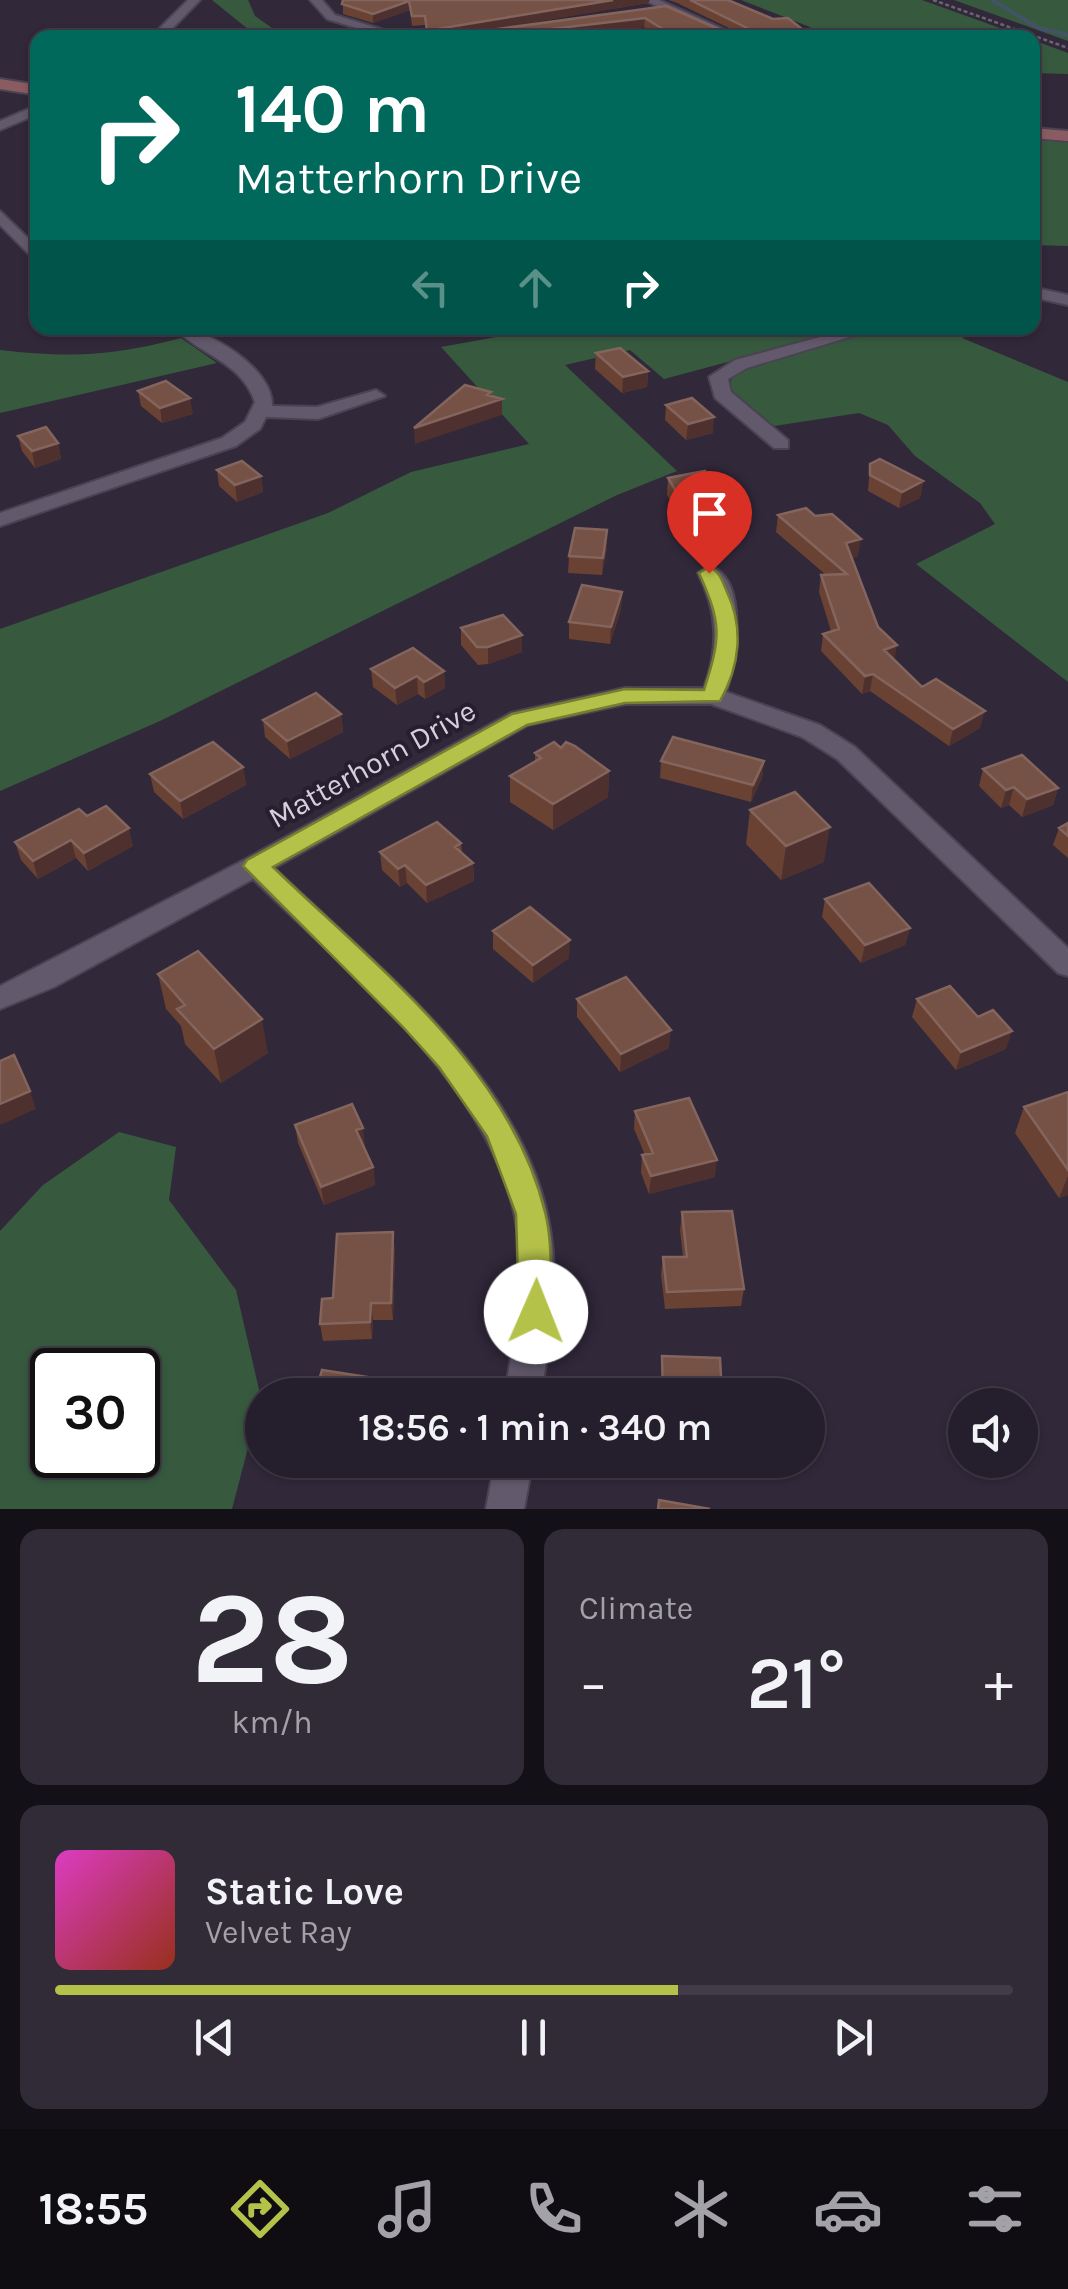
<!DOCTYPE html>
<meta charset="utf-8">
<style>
body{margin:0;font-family:Karla,sans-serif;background:#312b38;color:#f1f3f6;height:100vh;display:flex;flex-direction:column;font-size:38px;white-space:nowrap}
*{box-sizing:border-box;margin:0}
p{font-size:32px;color:#a3a2a9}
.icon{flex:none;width:55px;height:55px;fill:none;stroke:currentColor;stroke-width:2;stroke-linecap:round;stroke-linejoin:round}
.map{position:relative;height:1509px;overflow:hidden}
.side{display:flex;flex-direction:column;gap:20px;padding:20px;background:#141018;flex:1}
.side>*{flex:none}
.hud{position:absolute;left:30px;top:30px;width:1010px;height:305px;border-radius:20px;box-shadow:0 2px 8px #0004,0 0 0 2px #423c48;background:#00695c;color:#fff;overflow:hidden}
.tools{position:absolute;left:948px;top:1388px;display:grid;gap:20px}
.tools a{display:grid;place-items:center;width:90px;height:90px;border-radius:50%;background:#251e2c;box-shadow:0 2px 8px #0004,0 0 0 2px #423c48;font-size:50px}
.speed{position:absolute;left:30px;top:1348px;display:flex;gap:20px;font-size:50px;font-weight:700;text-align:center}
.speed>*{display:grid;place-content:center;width:130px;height:130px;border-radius:50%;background:#251e2c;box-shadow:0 2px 8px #0004,0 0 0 2px #423c48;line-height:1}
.speed .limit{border:5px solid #111;border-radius:15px;background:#fff;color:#111}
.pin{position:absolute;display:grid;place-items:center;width:85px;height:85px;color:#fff;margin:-102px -42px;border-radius:50% 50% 50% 0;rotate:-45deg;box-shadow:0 0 10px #0007}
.pin .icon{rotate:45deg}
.me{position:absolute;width:110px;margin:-55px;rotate:1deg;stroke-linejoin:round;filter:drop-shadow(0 0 8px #0008)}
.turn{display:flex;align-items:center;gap:35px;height:210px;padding:0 40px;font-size:45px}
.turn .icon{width:130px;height:130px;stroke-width:2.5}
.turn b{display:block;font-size:70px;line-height:85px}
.lanes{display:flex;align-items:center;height:95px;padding:0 40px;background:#0003;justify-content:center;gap:50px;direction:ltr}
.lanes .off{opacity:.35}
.big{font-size:75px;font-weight:600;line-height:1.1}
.side .widget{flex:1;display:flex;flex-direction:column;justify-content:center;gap:15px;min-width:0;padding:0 35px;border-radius:20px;background:#312b38}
.side .dial{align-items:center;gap:0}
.dial b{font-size:130px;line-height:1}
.song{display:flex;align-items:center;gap:30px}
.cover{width:120px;height:120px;border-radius:15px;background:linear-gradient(135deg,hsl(310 70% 55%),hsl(10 70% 35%))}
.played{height:10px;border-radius:5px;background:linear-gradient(90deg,#b5c249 65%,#423c48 65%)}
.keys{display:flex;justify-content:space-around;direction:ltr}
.heat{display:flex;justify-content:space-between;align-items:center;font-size:55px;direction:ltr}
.side .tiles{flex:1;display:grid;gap:20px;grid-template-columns:1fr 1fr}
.widget:last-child{grid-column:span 2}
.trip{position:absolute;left:245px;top:1378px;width:580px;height:100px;border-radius:50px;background:#251e2c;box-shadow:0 2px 8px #0004,0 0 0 2px #423c48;font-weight:600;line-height:100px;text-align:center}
.menu{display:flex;height:160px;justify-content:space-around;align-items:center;background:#0f0c12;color:#a3a2a9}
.menu .icon{width:70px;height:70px}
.menu .selected{color:#b5c249}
.menu b{font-size:45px;color:#f1f3f6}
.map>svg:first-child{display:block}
.green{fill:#375a3f;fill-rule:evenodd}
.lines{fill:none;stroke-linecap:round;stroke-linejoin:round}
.stream{stroke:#415364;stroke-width:4}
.street-casing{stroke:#4a4352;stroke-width:4}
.secondary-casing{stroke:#4a4352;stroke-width:4}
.path{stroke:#6c6474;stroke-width:2.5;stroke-dasharray:4 2.5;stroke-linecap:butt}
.street{fill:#62596c;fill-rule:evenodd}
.secondary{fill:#8a5c62;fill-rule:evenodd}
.wall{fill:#694234}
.shaded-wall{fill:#4e312f}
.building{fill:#755146;stroke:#84655d;stroke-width:2.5}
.route{fill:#b5c249;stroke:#767e2f;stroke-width:2.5}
.labels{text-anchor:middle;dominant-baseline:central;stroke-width:8;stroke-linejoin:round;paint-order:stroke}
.street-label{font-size:30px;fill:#d5d0dc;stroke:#271f30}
</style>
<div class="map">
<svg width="1068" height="1509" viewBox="0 0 1068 1509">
<rect width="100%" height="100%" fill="#31283a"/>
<path class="green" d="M212 0H248L255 16 285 37H258Z
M741 0H922L1025 37H819L810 27Z
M954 0H1068V41Z
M1033 40 1068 53V74L1033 73Z
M1033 139 1068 142V246L1033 245Z
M545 328H854L664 379 630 350 565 365 677 471 617 495 160 721 0 791V629L328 513 411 472 529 444 441 347Z
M883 328H995L962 338 1068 382V682L916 564 995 524 980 503 915 456 888 425 859 413 774 426 729 388 733 374 750 363Z
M181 338 217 363 0 413V350C70 358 113 356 181 338Z
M119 1132 176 1147 169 1200 236 1290 261 1398 232 1509H0V1231L43 1185ZM52 1370H138V1455H52Z"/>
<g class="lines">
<path class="stream" d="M992 0 1039 28 1068 35"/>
<defs>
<path id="street" d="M188 0H200L163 38H150Z
M310 0H322L335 15 410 38H389L327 19Z
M644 0H659L743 38H726Z
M38 105V114L0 130V121Z
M0 211 38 248V263L0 225Z
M1032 287 1068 295V305L1032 297Z
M175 328C208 328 274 369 272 406L317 407 376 390 385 396 318 419 266 417 260 429 236 446 0 526V513L222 438 245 422 255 402C241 361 199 355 175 328Z
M853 328H879L747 368 728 379 731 392 788 440V448H774L715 398 709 377 735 360Z
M709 566C750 578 736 664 726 692L820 725 855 747 1068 948V976L1058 973 837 759 802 737 711 704H625L528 725 274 868C377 967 531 1084 551 1235 559 1288 549 1342 541 1395H505C513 1343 524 1289 518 1235 501 1093 349 974 253 879L54 987 0 1009V986L246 859 511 713 625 688H704C719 647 718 612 698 573Z
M495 1460H533L524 1509H486Z"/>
<path id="secondary" d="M0 79 38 85V95L0 89Z
M1032 128 1068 131V141L1032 138Z"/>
</defs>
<use href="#street" class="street-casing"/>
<use href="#secondary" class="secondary-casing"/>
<path class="path" d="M933 0 1068 48"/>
<use href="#street" class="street"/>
<use href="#secondary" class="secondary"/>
</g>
<path class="wall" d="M343 0H650L648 3 474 32 666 6 725 32H737L675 2 668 0H728L811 36 661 38 644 27 561 38H427L425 25 412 26 410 10 373 23 343 14Z
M596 353 648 371 647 387 622 393 595 369Z
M138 391 193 414 162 423 141 406Z
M666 405 713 433 686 440 665 420Z
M18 436 58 443 61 459 35 468 22 451Z
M870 464 923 481 920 498 899 508 868 491Z
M217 470 261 476 263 492 237 502 219 486Z
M668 478 721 493 720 510 679 517 667 495Z
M778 515 815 516 858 556 852 558 878 627 894 660 922 687 980 728 949 746 870 691 862 694 821 651 823 634 831 631 819 592 821 575H826L776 532Z
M607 547 602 575 568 573 569 556Z
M622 592 621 609 610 644 569 639V622Z
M461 628 522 635V652L488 664 478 665 461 645Z
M371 669 444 671 445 688 425 699 418 694 397 705 373 687Z
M341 714 343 732 290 759 265 737 263 720Z
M561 748 609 771 608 797 553 830 510 802V776L535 761V753Z
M661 761H764L762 778 751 802 660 778Z
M243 767 246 785 183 819 154 792 150 774Z
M983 769 1058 788 1053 805 1022 817 1009 805 1001 808 979 786Z
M750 810 824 862 781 880 746 844Z
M87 816 133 846 88 871 76 858 38 879 21 860 15 842Z
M1068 823V858L1053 845 1059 828Z
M461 843 462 853 473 863 474 881 427 903 407 883 400 887 382 870 380 852Z
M825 899 910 928 905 945 861 963 822 917Z
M493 931 569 958 533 983 493 949Z
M158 974 268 1053 221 1083 185 1044 181 1026 166 1009Z
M577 999 669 1048 620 1072 577 1017Z
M917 999 1006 1049 956 1070 912 1017Z
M1068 1092V1195L1059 1198 1015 1133 1024 1107Z
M635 1111 715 1177 649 1194 641 1173 642 1155H645L634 1129Z
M295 1125 365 1145 363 1146 373 1167 375 1185 324 1205 298 1143Z
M682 1212 744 1289 741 1306 665 1309 661 1275 663 1257H683L680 1230Z
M395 1249 393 1320H373L372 1339 323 1341 320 1324 333 1298Z
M662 1356 722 1395H661Z
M302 1460H360L356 1476 303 1467Z"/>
<path class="shaded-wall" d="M613 0H650L648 3 442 38 437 29Z
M409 1 410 10 373 23V14Z
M645 18 644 27 561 38H499V35Z
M648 371 647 387 622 393 623 377Z
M491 392V403L502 399V415L415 444 414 428 487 395Z
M190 398 193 414 162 423 160 408Z
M714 417 713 433 686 440 688 424Z
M58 443 61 459 35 468 32 451Z
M261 476 263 492 237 502 235 485Z
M923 481 920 498 899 508 902 492Z
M721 493 720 510 679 517 681 500Z
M607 530V547L602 575 603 558Z
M861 539 858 556 844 560 846 543Z
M622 592 621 609 610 644 611 627Z
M522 635V652L488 664V647Z
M897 645 894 663 884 650Z
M444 671 445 688 425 699 424 682Z
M873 674 870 691 862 694 865 676Z
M417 676 418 694 397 705 395 688Z
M985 711 980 728 949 746 953 729Z
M341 714 343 732 290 759 287 741Z
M764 761 762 778 751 802 753 785Z
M243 767 246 785 183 819 180 801Z
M609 771 608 797 553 830V804Z
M1014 787 1009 805 1001 808 1006 790Z
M1058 788 1053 805 1022 817 1027 799Z
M830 827 824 862 781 880 786 846Z
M129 828 133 846 88 871 84 853Z
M71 840 76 858 38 879 33 861Z
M473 863 474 881 427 903 426 885Z
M405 865 407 883 400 887 398 869Z
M910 928 905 945 861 963 865 945Z
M570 940 569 958 533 983V965Z
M262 1019 268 1053 221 1083 214 1049Z
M671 1030 669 1048 620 1072 621 1054Z
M1012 1031 1006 1049 956 1070 961 1052Z
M30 1091 36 1109 0 1125V1104Z
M363 1128 365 1145 358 1148 356 1130Z
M717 1160 715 1177 649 1194 651 1176Z
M373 1167 375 1185 324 1205 321 1187Z
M1068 1176V1195L1059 1198Z
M393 1232 395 1249 393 1320 391 1303Z
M371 1303 373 1320 372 1339 370 1322Z
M374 1378 376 1395H370Z
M353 1460H360L356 1476Z"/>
<path class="building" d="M343 0H613L437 29 476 32 666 6 725 32H744L747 28 690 0H728L773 19 788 18 811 36 745 38 736 35 735 38H677L645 18 499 35 494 32 481 38H428L425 16H412L409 1 373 14 342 4Z
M620 348 648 371 623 377 596 353Z
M166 381 190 398 160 408 138 391Z
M465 385 491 392 487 395 502 399 414 428Z
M692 398 714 417 688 424 666 405Z
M46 427 58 443 32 451 18 436Z
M880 459 923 481 902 492 870 475V464Z
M242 461 261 476 235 485 217 470Z
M705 471 721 493 681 500 668 478Z
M806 508 815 516 832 514 861 539 846 543 878 627 897 645 884 650 922 687 936 679 985 711 953 729 873 674 865 676 823 634 839 629 821 575 847 574 778 515Z
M575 528 607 530 603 558 569 556Z
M582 585 622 592 611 627 569 622Z
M503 615 522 635 488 647H477L461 628Z
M413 648 444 671 424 682 417 676 395 688 371 669Z
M316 693 341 714 287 741 263 720Z
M673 737 764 761 753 785 661 761Z
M213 742 243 767 180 801 150 774Z
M554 742 561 748 566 742 575 746 609 771 553 804 510 776 541 758 535 753Z
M1022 755 1058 788 1027 799 1014 787 1006 790 983 769Z
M795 792 830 827 786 846 750 810Z
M106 806 129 828 84 853 71 840 33 861 15 842 79 809 87 816Z
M437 822 461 843 455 847 473 863 426 885 405 865 398 869 380 852Z
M1068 823V836L1059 828Z
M869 883 910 928 865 945 825 899Z
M530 907 570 940 533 965 493 931Z
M198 951 262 1019 214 1049 177 1009 185 1005 158 974Z
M626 977 671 1030 621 1054 577 999Z
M950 986 978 1017 993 1010 1012 1031 961 1052 917 999Z
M14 1055 30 1091 0 1104V1061Z
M1068 1092V1170L1024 1107Z
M689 1098 717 1160 651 1176 642 1155 653 1153 635 1111Z
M352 1104 363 1128 356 1130 373 1167 321 1187 295 1125Z
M732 1211 744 1289 667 1292 663 1257H687L682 1212Z
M393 1232 391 1303H371L370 1322 320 1324 322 1299 333 1298 337 1234Z
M662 1356 720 1358 722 1395H663Z
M322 1370 374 1378 370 1395H315Z
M659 1500 710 1509H658Z"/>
<path class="route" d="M709 567C720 571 722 581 727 592 744 628 740 666 720 701L625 703 527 725 273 867C375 966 510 1067 545 1212 553 1243 550 1280 552 1312L547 1322 536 1327 524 1322 519 1312 516 1214 487 1136 439 1067 403 1027 243 866 247 860 512 714 625 689 704 690C721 637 722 624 699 573Z"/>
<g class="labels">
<g class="street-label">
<text transform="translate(372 764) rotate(-29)">Matterhorn Drive</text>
</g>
</g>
</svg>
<div class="tools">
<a><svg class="icon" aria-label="sound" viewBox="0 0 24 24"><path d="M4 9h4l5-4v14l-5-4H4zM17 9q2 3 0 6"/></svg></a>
</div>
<div class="speed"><div class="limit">30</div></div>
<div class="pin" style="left:709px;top:573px;background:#d93025"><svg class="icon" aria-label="arrive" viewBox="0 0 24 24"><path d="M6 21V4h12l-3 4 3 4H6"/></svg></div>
<svg class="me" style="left:536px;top:1312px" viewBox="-20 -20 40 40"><circle r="19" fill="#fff"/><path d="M0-13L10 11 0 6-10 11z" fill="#b5c249"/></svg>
<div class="trip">18:56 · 1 min · 340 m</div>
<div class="hud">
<div class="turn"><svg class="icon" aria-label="right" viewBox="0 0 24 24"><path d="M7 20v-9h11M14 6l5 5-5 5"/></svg><div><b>140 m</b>Matterhorn Drive</div></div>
<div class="lanes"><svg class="icon off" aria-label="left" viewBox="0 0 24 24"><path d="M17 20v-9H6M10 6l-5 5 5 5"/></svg><svg class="icon off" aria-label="ahead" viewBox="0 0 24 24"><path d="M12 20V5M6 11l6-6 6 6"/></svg><svg class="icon" aria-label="right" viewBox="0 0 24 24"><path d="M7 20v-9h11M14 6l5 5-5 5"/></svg></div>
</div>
</div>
<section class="side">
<div class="tiles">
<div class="widget dial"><b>28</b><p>km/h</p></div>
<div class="widget"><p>Climate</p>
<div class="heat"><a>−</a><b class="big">21°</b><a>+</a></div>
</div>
<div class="widget">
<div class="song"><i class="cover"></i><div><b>Static Love</b><p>Velvet Ray</p></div></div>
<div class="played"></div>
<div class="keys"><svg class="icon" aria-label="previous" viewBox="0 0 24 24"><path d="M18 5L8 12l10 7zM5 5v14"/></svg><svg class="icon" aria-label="pause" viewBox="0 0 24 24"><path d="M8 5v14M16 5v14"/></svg><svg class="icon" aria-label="next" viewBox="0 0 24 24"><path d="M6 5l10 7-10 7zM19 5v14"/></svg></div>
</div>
</div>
</section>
<nav class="menu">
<b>18:55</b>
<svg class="icon selected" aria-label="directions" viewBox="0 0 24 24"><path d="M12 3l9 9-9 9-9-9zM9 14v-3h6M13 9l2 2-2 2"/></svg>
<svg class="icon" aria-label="music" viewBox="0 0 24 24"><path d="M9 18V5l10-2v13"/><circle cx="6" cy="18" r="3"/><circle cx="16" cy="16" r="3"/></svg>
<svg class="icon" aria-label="phone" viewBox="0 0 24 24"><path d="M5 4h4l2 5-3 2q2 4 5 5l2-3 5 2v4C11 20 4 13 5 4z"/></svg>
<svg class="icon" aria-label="climate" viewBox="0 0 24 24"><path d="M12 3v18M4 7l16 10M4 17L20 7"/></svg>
<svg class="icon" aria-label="car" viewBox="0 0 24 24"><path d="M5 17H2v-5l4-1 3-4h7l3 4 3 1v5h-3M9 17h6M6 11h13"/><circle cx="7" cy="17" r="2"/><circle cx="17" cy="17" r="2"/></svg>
<svg class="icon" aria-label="filters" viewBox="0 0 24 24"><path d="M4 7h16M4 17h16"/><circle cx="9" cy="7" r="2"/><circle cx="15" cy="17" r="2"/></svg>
</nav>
